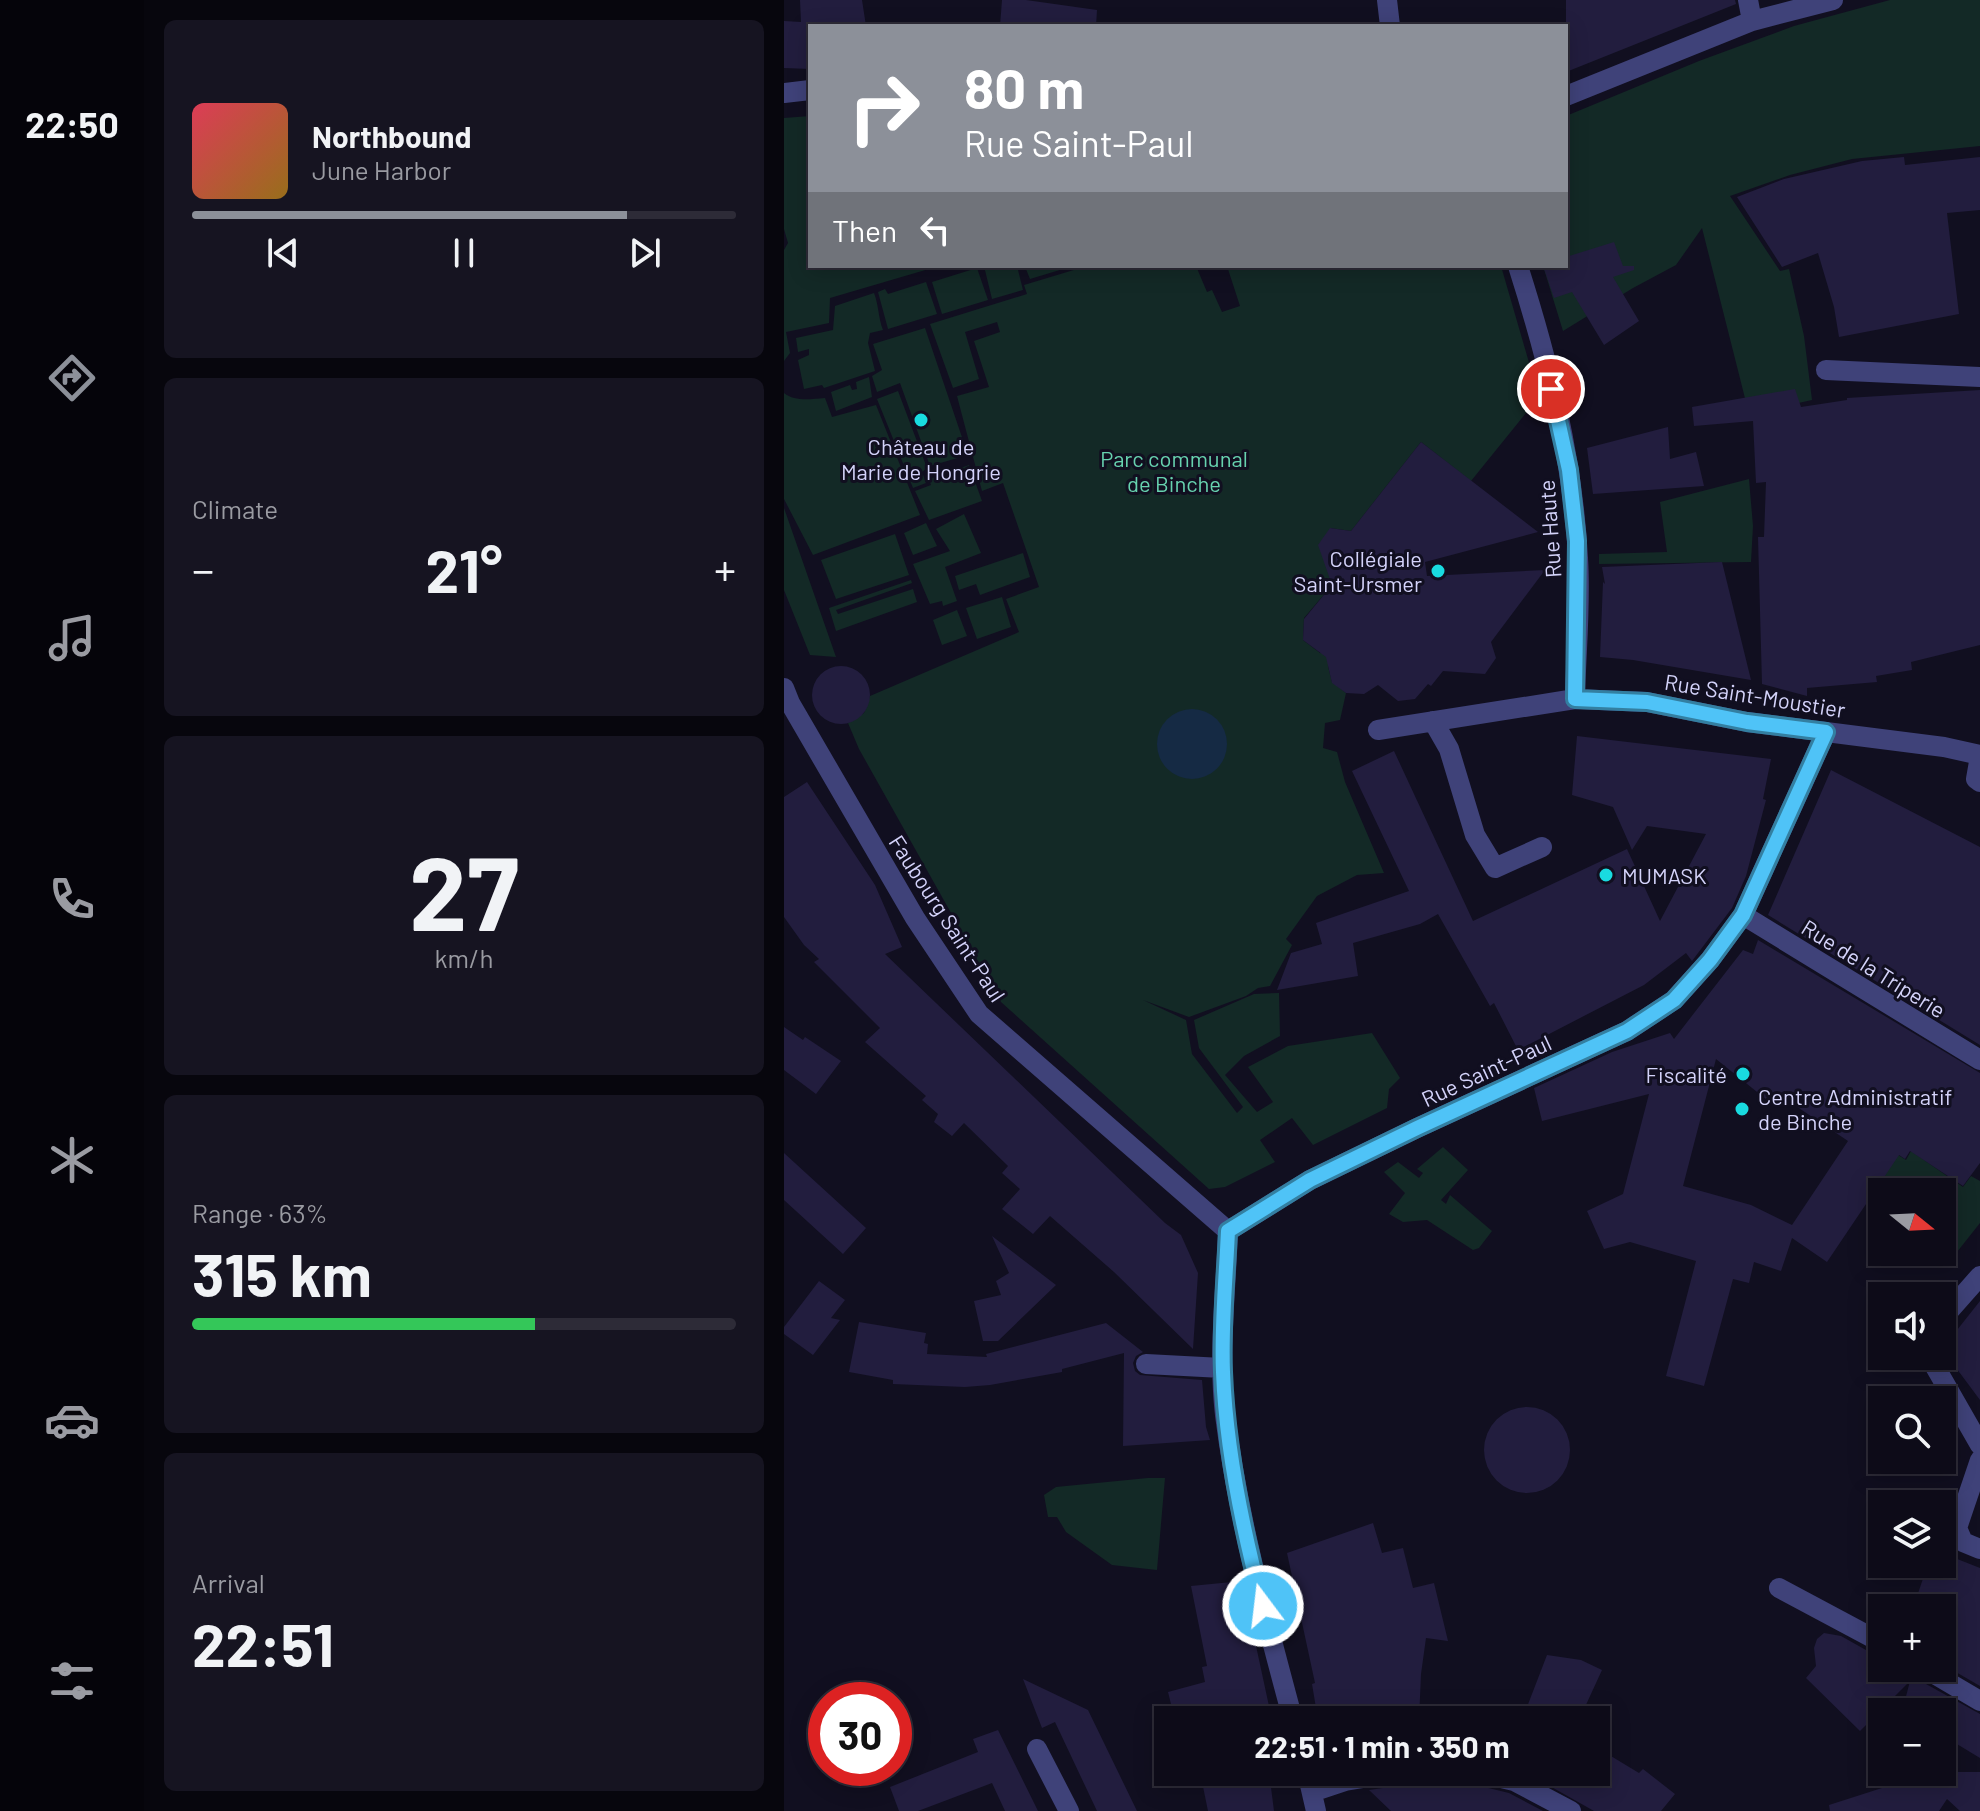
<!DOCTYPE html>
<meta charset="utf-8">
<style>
body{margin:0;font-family:Barlow,sans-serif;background:#161421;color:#f1f3f6;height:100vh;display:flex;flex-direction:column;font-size:30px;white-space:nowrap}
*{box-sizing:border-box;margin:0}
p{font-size:26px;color:#9a9ba2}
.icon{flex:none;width:44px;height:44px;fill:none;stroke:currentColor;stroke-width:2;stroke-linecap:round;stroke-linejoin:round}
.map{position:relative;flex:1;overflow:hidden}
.sheet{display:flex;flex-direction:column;gap:20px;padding:20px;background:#07060d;width:640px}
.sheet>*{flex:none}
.banner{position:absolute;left:24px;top:24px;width:760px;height:244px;border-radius:0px;box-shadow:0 4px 20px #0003,0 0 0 2px #2d2b37;background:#8c9099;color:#fff;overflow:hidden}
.needle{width:52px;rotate:108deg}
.tools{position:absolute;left:1084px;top:1178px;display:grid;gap:16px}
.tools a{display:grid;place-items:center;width:88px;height:88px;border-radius:0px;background:#0d0b18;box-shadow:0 4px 20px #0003,0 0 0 2px #2d2b37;font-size:40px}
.speed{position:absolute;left:24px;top:1682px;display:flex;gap:16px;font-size:40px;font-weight:700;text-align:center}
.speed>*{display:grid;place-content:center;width:104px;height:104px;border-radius:50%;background:#0d0b18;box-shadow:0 4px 20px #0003,0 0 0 2px #2d2b37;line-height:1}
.speed .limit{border:12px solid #d22;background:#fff;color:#111}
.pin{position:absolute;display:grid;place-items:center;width:68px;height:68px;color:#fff;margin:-34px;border:4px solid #fff;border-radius:50%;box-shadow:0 2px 8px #0007}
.me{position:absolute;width:88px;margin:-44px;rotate:345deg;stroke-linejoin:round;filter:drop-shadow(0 0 6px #0008)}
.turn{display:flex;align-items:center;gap:28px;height:168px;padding:0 24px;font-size:36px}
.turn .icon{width:104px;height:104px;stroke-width:2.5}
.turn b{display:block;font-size:56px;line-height:68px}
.then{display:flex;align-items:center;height:76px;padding:0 24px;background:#0003;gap:16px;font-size:30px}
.big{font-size:60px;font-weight:700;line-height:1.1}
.sheet .card{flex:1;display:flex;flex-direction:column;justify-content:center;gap:12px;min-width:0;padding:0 28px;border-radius:12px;background:#161421}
.sheet .dial{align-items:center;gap:0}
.dial b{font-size:104px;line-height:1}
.song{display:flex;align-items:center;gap:24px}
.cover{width:96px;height:96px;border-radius:12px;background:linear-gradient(135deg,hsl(350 70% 55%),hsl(40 70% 35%))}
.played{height:8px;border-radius:4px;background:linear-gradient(90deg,#8c9099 80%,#2d2b37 80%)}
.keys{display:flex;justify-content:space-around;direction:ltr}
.heat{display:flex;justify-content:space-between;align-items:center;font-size:44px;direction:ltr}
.charge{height:12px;border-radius:6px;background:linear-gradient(90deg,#34c759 63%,#2d2b37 0)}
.trip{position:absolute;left:370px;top:1706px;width:456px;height:80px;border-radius:0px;background:#0d0b18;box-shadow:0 4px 20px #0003,0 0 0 2px #2d2b37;font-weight:700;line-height:80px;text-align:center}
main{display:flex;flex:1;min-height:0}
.menu{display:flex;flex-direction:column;width:144px;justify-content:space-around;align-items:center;background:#05040a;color:#9a9ba2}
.menu .icon{width:56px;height:56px}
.menu .on{color:#8c9099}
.menu b{font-size:36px;color:#f1f3f6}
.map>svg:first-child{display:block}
.green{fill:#132926}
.water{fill:#152a44}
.building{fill:#221d3e;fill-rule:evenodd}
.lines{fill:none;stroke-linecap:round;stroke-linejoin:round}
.minor{stroke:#3f4279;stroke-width:20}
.route-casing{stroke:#337fa1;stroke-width:20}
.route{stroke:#4fc3f7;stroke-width:14}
.poi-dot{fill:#19dbe0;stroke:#110f20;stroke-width:3}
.labels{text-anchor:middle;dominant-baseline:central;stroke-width:6;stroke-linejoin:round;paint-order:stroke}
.poi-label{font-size:22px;fill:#d4d3fa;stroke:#110f20;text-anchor:end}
.park-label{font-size:22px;fill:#67d2af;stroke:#110f20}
.street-label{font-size:22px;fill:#d4d3fa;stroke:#110f20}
</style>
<main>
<nav class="menu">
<b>22:50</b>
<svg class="icon on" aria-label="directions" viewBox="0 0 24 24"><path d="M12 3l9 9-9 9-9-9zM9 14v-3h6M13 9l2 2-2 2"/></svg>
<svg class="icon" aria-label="music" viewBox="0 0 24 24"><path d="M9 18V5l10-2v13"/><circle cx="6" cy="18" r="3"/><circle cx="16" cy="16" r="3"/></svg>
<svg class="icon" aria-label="phone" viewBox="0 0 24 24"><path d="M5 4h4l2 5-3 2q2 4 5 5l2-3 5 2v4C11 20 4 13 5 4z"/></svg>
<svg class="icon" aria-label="climate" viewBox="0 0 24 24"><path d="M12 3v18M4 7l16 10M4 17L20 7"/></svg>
<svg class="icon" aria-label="car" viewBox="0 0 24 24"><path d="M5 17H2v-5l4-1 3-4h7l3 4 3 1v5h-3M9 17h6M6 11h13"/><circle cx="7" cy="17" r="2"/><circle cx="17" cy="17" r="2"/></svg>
<svg class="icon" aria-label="filters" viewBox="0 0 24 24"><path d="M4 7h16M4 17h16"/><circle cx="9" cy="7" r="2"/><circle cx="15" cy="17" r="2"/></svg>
</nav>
<section class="sheet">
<div class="card">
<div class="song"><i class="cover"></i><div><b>Northbound</b><p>June Harbor</p></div></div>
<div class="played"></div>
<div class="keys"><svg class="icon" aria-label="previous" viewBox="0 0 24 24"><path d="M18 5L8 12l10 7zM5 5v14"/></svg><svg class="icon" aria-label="pause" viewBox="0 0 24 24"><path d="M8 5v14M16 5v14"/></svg><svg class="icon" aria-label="next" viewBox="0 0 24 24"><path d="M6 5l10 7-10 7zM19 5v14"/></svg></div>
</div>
<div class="card"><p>Climate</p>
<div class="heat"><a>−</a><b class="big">21°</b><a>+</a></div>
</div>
<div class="card dial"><b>27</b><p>km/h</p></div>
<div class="card"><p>Range · 63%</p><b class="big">315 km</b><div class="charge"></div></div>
<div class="card"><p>Arrival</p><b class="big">22:51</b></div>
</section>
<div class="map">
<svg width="1196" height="1811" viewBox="0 0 1196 1811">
<rect width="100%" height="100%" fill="#110f20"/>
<path class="green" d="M1106 0H1196V146L1068 159 1006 175 946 196 996 271 1005 269 1020 336 1028 400 965 414 918 228 892 265 849 288 779 331 759 266H782V116L915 61 1010 26Z
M26 116V266H155L46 298 45 323 2 332 6 353 0 361V250L4 243 0 229V118Z
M200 266H233L239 290 208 299Z
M250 266H289L246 279 242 269Z
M303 266H412L423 292 428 290 438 312 456 306 443 266H717L755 397 687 481 637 442 567 531 546 528 555 577 520 618 519 640 536 653 548 648 544 666 548 682 562 693 556 720 541 723 539 748 553 752 561 782 600 873 573 875 533 896 502 939 508 945 486 986 474 988 462 996 405 1017 359 1000 402 1020 408 1054 453 1113 459 1107 415 1048 410 1020 470 994 495 993 496 1036 460 1056 441 1075 473 1112 489 1102 464 1067 504 1046 588 1033 616 1078 605 1089 603 1108 529 1145 508 1118 476 1140 491 1162 441 1187 425 1189 217 1002 75 749 64 723 80 713 86 696 235 632 222 599 255 587 219 483 198 491 173 396 205 387 190 341 216 332 213 322 181 332 195 379 169 388 146 324 243 294 240 285Z
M193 268 204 300 158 314 148 282Z
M142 282 153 314 104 329 94 292 101 289 104 294Z
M90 293C95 306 94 317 99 330L86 333 84 343 91 371 40 388 38 385 20 389 14 360 25 355V349L14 352 12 338 49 330 51 306Z
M141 328 184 455 146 466 116 383 93 392 88 376 98 370 89 344Z
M85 377 88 397 52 411 47 392 66 385 68 390 73 389 72 382Z
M114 391 143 468 138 472 142 483 129 488 93 399Z
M0 393C11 402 27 399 41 398L48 417 92 405 136 515 29 555 0 499Z
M185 465 198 501 145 520 131 491 147 485 145 479Z
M965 479 969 526 967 562 815 564V554L883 552 876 502Z
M0 508 52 657 26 655 0 590Z
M180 514 197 553 161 567 173 601 159 606 158 601 146 604 129 564 166 551 152 529Z
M142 523 153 546 129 555 120 533Z
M111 534 125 575 52 599 37 560Z
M239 553 246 577 196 595 192 584 175 590 171 576Z
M127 580 128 583 52 610 54 614 129 589 133 602 52 631 45 608Z
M218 597 227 627 193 639 182 608Z
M173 610 183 636 158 645 149 620Z
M659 1147 684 1170 657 1200 662 1204 666 1195 708 1231 695 1248 689 1250 643 1220 619 1222 605 1214 621 1193 600 1172 614 1162 635 1178 639 1173 633 1169Z
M1108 1151 1122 1160 1127 1151 1179 1187 1187 1176 1196 1181V1223L1169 1257 1158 1250V1192L1098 1194 1091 1191Z
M364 1478H381L373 1570 328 1565 282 1532 273 1517H264L260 1495 272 1487Z"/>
<path class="water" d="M373 744a35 35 0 1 1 70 0a35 35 0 1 1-70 0Z"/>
<path class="building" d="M16 0H78L82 26H26V69L0 68V21L17 22Z
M218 0H242L313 10 312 26H216Z
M782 0H951L952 4 782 72Z
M1120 157 1121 165 1196 157V210L1163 213 1175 314 1055 337 1050 307 1034 253 998 267 953 197 1000 179 1078 161Z
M830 242 839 266H850V270L829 277 855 321 820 345 788 292 770 298 759 266H782V257Z
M1011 389 1017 407 1063 400V398L1196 390V645L1127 662 1128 670 1092 676 1093 682 1023 688V696L978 684 974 537H980L982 482 972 483 969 421 910 426 908 407Z
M884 427 886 459 912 452 920 486 809 494 803 448Z
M637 442 754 532 641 562 643 576 761 570 707 642 712 658 701 674 659 671 647 686 644 684 631 699 614 701 594 685 580 694 562 693 548 683 542 657 519 640 520 619 548 585 534 545 546 528 567 531Z
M938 562 967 680 849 660 816 657 819 582 821 584 818 567Z
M28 695a29 29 0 1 1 58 0a29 29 0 1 1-58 0Z
M793 736 987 759 979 799 982 800 962 876 948 908 908 961 902 953 860 985 734 1050 710 1003 706 1006 654 914 636 924 569 943 574 976 493 990 507 953 538 944 532 923 625 891 568 771 610 751 689 921 843 849 876 921 922 834 863 826 848 850 829 807 788 795Z
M1047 770 1196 847V1045L984 915Z
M23 782 91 885 118 947 101 954 381 1223 397 1235 414 1273 409 1349 330 1272 266 1216 249 1234 218 1209 236 1189 218 1173 224 1166 180 1123 168 1136 150 1122 154 1114 138 1100 142 1096 81 1042 96 1028 30 962 35 959 20 945 0 917V797Z
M974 940 1196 1073V1163L1179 1186 1126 1151 1121 1159 1115 1155 1043 1262 1008 1238 997 1271 970 1262 965 1283 949 1279 920 1386 882 1376 912 1261 846 1242 820 1249 803 1211 839 1194 865 1094 758 1121 750 1088 828 1052 886 1033 890 1039 959 950 969 954ZM932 1059 988 1104 997 1096 1064 1141 1008 1225 967 1205 899 1186Z
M0 1027 19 1040 21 1037 57 1061 32 1094 0 1070Z
M0 1153 82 1228 59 1254 0 1200Z
M208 1236 272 1285 214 1341H199L190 1301 217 1295 212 1281 225 1273Z
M35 1281 61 1300 47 1318 56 1320 29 1355 0 1334V1327Z
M1196 1301V1400L1158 1349Z
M75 1322 142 1333 140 1343 144 1344 143 1354 203 1357 202 1354 322 1323 359 1352 352 1356 349 1363 351 1371 356 1375 418 1380 422 1427 426 1440 339 1446 340 1353 278 1369V1372L206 1385 181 1387 109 1384V1380L65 1372Z
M700 1450a43 43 0 1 1 86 0a43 43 0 1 1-86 0Z
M589 1523 598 1553 619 1548 629 1588 650 1583 664 1641 642 1638 637 1674 635 1720H534L528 1684 531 1683 503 1553Z
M1158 1553 1196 1568V1686L1158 1664V1608H1129L1144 1564H1158Z
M458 1581 488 1720H391L384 1692 421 1682 418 1667 423 1666 407 1586Z
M1040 1633 1057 1636 1098 1659V1668H1115L1128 1675V1673L1133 1679 1196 1714V1758L1158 1735V1712H1118L1126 1681 1076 1731 1022 1678 1032 1666 1030 1648 1033 1639Z
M763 1655 797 1660 818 1670 795 1720H738Z
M239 1679 304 1710 353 1811H313L271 1722 258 1728Z
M214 1730 254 1811H221L208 1783 134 1811H115L106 1787 194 1752 189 1739Z
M812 1747 855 1773 859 1769 891 1794 877 1811H810L741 1772H812Z
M416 1772H485L490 1811H424Z
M640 1772H679L683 1781 688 1784 725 1793 759 1811H607L585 1790 619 1785 627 1778 640 1777Z
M1102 1772H1196V1811H1176L1163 1799 1155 1811H1046L1045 1805 1098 1788Z"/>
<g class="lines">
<path class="minor" d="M603 0 606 26
M964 0 968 21
M0 93 26 90
M782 96 968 21 1049 0
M734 266C764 360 789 459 794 558 797 605 792 652 791 699
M1042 370 1196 377
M0 688 6 703 131 918 195 1014 444 1231
M649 721 665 749 691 835 711 868 758 847
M594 730 791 699 863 702 963 722 1160 747 1196 755
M1196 756 1192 779 1196 782
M959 915 1196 1060
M444 1231 526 1180 633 1128 843 1031 890 1000 926 960 959 915 1042 732
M444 1231C442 1292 434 1354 441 1415 454 1519 482 1619 509 1720
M1158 1319 1196 1276
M1145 1356 1196 1445
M362 1364 438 1368
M1196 1460 1173 1528 1179 1542 1196 1549
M995 1588 1098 1643
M1140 1668 1196 1701
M253 1749 285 1811
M523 1772 532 1811
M692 1772 730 1781 787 1811
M528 1792 561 1781 616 1772"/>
</g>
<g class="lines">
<defs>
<path id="route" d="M479 1606C459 1531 442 1450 439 1372 437 1325 442 1277 444 1231L526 1180 633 1128 843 1031 890 1000 926 960 959 915 1042 732 963 722 863 702 791 699 793 541 785 470 767 389"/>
</defs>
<use href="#route" class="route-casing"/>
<use href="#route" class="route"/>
</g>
<g class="poi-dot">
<circle cx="137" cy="420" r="8"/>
<circle cx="654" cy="571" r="8"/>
<circle cx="822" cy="875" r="8"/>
<circle cx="959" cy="1074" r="8"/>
<circle cx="958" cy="1109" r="8"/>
</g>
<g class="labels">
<g class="poi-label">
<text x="137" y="446" text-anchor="middle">Château de<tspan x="137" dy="25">Marie de Hongrie</tspan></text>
<text x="638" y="558">Collégiale<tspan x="638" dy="25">Saint-Ursmer</tspan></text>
<text x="838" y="875" text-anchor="start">MUMASK</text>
<text x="943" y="1074">Fiscalité</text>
<text x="974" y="1096" text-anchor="start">Centre Administratif<tspan x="974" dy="25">de Binche</tspan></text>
</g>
<g class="park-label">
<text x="390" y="458">Parc communal<tspan x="390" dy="25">de Binche</tspan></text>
</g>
<g class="street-label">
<text transform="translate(765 529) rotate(-94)">Rue Haute</text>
<text transform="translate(971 695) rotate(9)">Rue Saint-Moustier</text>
<text transform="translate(164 918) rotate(57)">Faubourg Saint-Paul</text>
<text transform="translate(1090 968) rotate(32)">Rue de la Triperie</text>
<text transform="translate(702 1070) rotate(-25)">Rue Saint-Paul</text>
</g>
</g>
</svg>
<div class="tools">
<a><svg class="needle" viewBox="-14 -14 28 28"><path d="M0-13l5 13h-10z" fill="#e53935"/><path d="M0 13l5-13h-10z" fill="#9a9ba2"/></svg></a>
<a><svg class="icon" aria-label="sound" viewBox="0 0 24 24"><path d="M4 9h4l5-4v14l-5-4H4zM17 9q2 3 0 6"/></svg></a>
<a><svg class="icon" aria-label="search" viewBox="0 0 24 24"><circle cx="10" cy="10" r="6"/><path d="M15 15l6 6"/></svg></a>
<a><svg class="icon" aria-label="layers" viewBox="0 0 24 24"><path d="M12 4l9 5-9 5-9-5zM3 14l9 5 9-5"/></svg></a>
<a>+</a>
<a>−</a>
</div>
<div class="speed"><div class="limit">30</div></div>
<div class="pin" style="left:767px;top:389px;background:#d93025"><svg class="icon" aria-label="arrive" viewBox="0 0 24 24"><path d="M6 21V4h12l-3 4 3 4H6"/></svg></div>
<svg class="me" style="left:479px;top:1606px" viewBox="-20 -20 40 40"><circle r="17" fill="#4fc3f7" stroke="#fff" stroke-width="3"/><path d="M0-11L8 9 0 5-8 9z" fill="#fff"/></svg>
<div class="trip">22:51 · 1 min · 350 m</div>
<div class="banner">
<div class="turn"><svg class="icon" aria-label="right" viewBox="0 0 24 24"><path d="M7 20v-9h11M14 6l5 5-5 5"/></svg><div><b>80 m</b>Rue Saint-Paul</div></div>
<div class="then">Then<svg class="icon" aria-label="left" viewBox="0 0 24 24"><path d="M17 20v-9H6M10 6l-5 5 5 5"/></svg></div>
</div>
</div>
</main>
